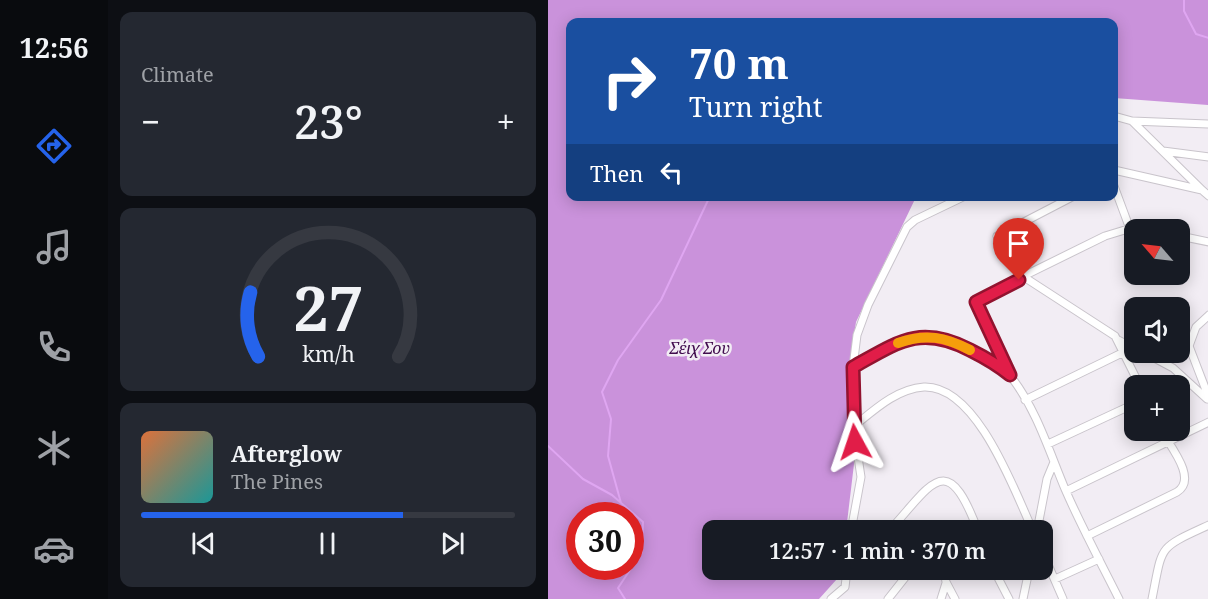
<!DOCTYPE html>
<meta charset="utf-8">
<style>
body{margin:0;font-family:"Noto Serif",serif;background:#242831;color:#f1f3f6;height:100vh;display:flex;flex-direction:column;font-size:22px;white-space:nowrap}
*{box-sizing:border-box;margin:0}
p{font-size:20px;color:#9ea1a6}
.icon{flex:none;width:33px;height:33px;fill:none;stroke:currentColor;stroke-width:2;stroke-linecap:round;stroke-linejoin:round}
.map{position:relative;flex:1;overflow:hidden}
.details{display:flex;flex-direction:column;gap:12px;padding:12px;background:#0d0f14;width:440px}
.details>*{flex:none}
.top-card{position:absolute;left:18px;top:18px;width:552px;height:183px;border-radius:12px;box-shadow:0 3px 15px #0003;background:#1a4fa0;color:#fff;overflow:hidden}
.needle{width:39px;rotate:298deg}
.fabs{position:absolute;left:576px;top:219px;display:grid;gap:12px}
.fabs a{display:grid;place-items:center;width:66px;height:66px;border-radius:12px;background:#171b24;box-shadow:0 3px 15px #0003;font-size:30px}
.speed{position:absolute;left:18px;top:502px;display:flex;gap:12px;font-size:30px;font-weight:700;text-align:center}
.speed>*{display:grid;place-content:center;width:78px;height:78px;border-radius:50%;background:#171b24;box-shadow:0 3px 15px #0003;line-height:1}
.speed .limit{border:9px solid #d22;background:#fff;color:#111}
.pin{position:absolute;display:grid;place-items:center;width:51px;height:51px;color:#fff;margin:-62px -26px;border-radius:50% 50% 50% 0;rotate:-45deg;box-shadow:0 0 6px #0007}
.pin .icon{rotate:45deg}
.me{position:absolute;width:66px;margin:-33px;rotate:355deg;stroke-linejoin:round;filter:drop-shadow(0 0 4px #0008)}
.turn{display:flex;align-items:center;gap:21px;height:126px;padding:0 24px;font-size:27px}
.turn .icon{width:78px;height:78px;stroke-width:2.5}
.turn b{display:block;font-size:42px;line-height:51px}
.then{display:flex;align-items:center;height:57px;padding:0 24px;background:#0003;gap:12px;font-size:22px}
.big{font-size:45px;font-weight:600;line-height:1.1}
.details .card{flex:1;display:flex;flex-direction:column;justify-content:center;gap:9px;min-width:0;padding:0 21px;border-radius:12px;background:#242831}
.details .dial{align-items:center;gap:0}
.dial svg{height:156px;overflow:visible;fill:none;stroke:#363941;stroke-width:7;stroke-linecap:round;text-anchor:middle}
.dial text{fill:#f1f3f6;stroke:none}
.song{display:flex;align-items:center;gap:18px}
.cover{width:72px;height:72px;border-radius:9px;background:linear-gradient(135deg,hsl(20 70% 55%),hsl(180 70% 35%))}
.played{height:6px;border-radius:3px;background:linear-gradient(90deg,#2563eb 70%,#363941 70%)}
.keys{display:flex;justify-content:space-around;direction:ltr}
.heat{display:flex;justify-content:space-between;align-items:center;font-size:33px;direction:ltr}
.trip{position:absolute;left:154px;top:520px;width:351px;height:60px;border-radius:12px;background:#171b24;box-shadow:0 3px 15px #0003;font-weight:600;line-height:60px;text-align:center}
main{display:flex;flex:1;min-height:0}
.tabs{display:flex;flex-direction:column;width:108px;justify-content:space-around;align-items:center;background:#090b0e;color:#9ea1a6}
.tabs .icon{width:42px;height:42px}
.tabs .selected{color:#2563eb}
.tabs b{font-size:27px;color:#f1f3f6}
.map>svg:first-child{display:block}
.forest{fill:#ca92db;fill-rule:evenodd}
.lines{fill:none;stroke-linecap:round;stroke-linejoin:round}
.stream{stroke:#dfa6f1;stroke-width:2}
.minor-casing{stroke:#c9c4cb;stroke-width:9}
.minor{stroke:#fff;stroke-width:7}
.route-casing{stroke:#92132f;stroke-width:15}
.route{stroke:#e11d48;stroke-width:10}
.slow{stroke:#f59e0b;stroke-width:10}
.labels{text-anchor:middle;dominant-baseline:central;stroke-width:5;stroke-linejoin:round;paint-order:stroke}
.park-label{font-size:16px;font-style:italic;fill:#410c4e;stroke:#f2edf4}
</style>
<main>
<nav class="tabs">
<b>12:56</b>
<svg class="icon selected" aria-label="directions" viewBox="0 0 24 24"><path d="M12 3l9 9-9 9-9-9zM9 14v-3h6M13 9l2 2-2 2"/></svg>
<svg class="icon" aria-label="music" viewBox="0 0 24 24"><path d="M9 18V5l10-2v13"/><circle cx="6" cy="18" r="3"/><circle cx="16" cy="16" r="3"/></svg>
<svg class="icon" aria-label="phone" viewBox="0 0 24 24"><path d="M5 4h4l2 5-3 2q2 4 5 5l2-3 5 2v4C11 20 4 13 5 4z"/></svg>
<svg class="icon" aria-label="climate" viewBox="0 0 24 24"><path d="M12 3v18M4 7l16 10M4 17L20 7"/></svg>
<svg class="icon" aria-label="car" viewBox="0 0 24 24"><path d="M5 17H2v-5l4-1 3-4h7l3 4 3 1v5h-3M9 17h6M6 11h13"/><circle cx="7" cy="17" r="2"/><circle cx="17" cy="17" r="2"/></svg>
</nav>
<section class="details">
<div class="card"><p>Climate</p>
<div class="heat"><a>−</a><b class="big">23°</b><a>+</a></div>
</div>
<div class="card dial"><svg viewBox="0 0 100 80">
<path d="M14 69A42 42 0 1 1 86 69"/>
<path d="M14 69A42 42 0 0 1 10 36" stroke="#2563eb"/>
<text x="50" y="56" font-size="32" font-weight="700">27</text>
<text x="50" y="72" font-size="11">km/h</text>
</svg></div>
<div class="card">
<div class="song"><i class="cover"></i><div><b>Afterglow</b><p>The Pines</p></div></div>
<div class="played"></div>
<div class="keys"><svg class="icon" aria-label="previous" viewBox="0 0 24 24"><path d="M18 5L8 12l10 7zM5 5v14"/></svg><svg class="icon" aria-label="pause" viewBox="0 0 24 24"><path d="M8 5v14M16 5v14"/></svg><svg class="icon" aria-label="next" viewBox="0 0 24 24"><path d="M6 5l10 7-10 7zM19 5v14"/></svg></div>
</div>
</section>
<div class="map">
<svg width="661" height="599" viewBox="0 0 661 599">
<rect width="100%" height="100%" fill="#f2edf4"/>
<path class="forest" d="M0 0H660V105L566 98V22H22V196L368 197 308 322 301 370V421L306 464 298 531H165V570H290L289 579 271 599H0ZM32 516H82V567H32Z"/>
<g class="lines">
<path class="stream" d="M636 0V11L648 34 661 38
M0 446 35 479 64 495 95 522 94 552 70 588 77 599
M73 503 60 456 63 419 54 392 70 360 113 300 162 196"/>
<defs>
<path id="minor" d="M566 116 584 121 654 190
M584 121 661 124
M615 151 661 157
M566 170 654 190 661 196
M566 186 582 229
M449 236 526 196
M632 236 661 242
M476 277 567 336 592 386
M661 315 648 327 641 346 661 398
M570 340 586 348
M595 352 625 368 659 399
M305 367C327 354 350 339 376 336 399 334 450 359 464 378 489 411 501 451 517 489 533 526 553 563 571 599
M462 375 429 299 557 236 580 229 592 230
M477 400 576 352
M305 427C326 410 348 389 376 387 429 385 467 492 485 531
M500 444 586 404
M518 491 661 422
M303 531 313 477 304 417 305 367 309 335 320 305 359 227 367 220 417 196
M341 531C385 483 399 448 430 531
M489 531 499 479 506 462
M539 536 629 492C650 479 622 446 613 430
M495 553 515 599
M396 570 398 582 407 599
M446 570 461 599
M507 579 551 559
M283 599 297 587 299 570
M340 599 363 570
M393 599 398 583
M475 599 481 570
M604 599C615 544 609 549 661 525"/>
</defs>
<use href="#minor" class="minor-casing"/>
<use href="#minor" class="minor"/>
</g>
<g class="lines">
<defs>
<path id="route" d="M307 442 305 367C350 342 372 324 422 350 436 357 450 365 462 375L428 302 471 280"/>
</defs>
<use href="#route" class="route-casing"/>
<use href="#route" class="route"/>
<path class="slow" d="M350 343C378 333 397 337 422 350"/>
</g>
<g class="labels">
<g class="park-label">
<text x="152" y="348">Σέιχ Σου</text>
</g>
</g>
</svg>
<div class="fabs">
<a><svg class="needle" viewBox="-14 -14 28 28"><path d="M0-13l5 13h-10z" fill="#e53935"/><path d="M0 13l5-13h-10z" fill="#9ea1a6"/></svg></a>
<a><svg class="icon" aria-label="sound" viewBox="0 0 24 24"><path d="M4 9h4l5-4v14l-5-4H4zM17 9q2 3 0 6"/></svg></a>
<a>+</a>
</div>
<div class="speed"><div class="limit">30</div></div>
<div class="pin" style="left:471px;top:280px;background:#d93025"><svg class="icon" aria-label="arrive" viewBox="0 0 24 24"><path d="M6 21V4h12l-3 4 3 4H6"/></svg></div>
<svg class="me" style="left:307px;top:442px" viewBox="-20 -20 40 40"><path d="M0-17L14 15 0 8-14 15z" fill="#e11d48" stroke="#fff" stroke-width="4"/></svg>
<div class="trip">12:57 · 1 min · 370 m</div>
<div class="top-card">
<div class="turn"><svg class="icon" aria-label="right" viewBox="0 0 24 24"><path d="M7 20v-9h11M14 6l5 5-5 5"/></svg><div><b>70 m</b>Turn right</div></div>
<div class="then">Then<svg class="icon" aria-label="left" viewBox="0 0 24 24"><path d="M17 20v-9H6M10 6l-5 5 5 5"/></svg></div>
</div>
</div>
</main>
